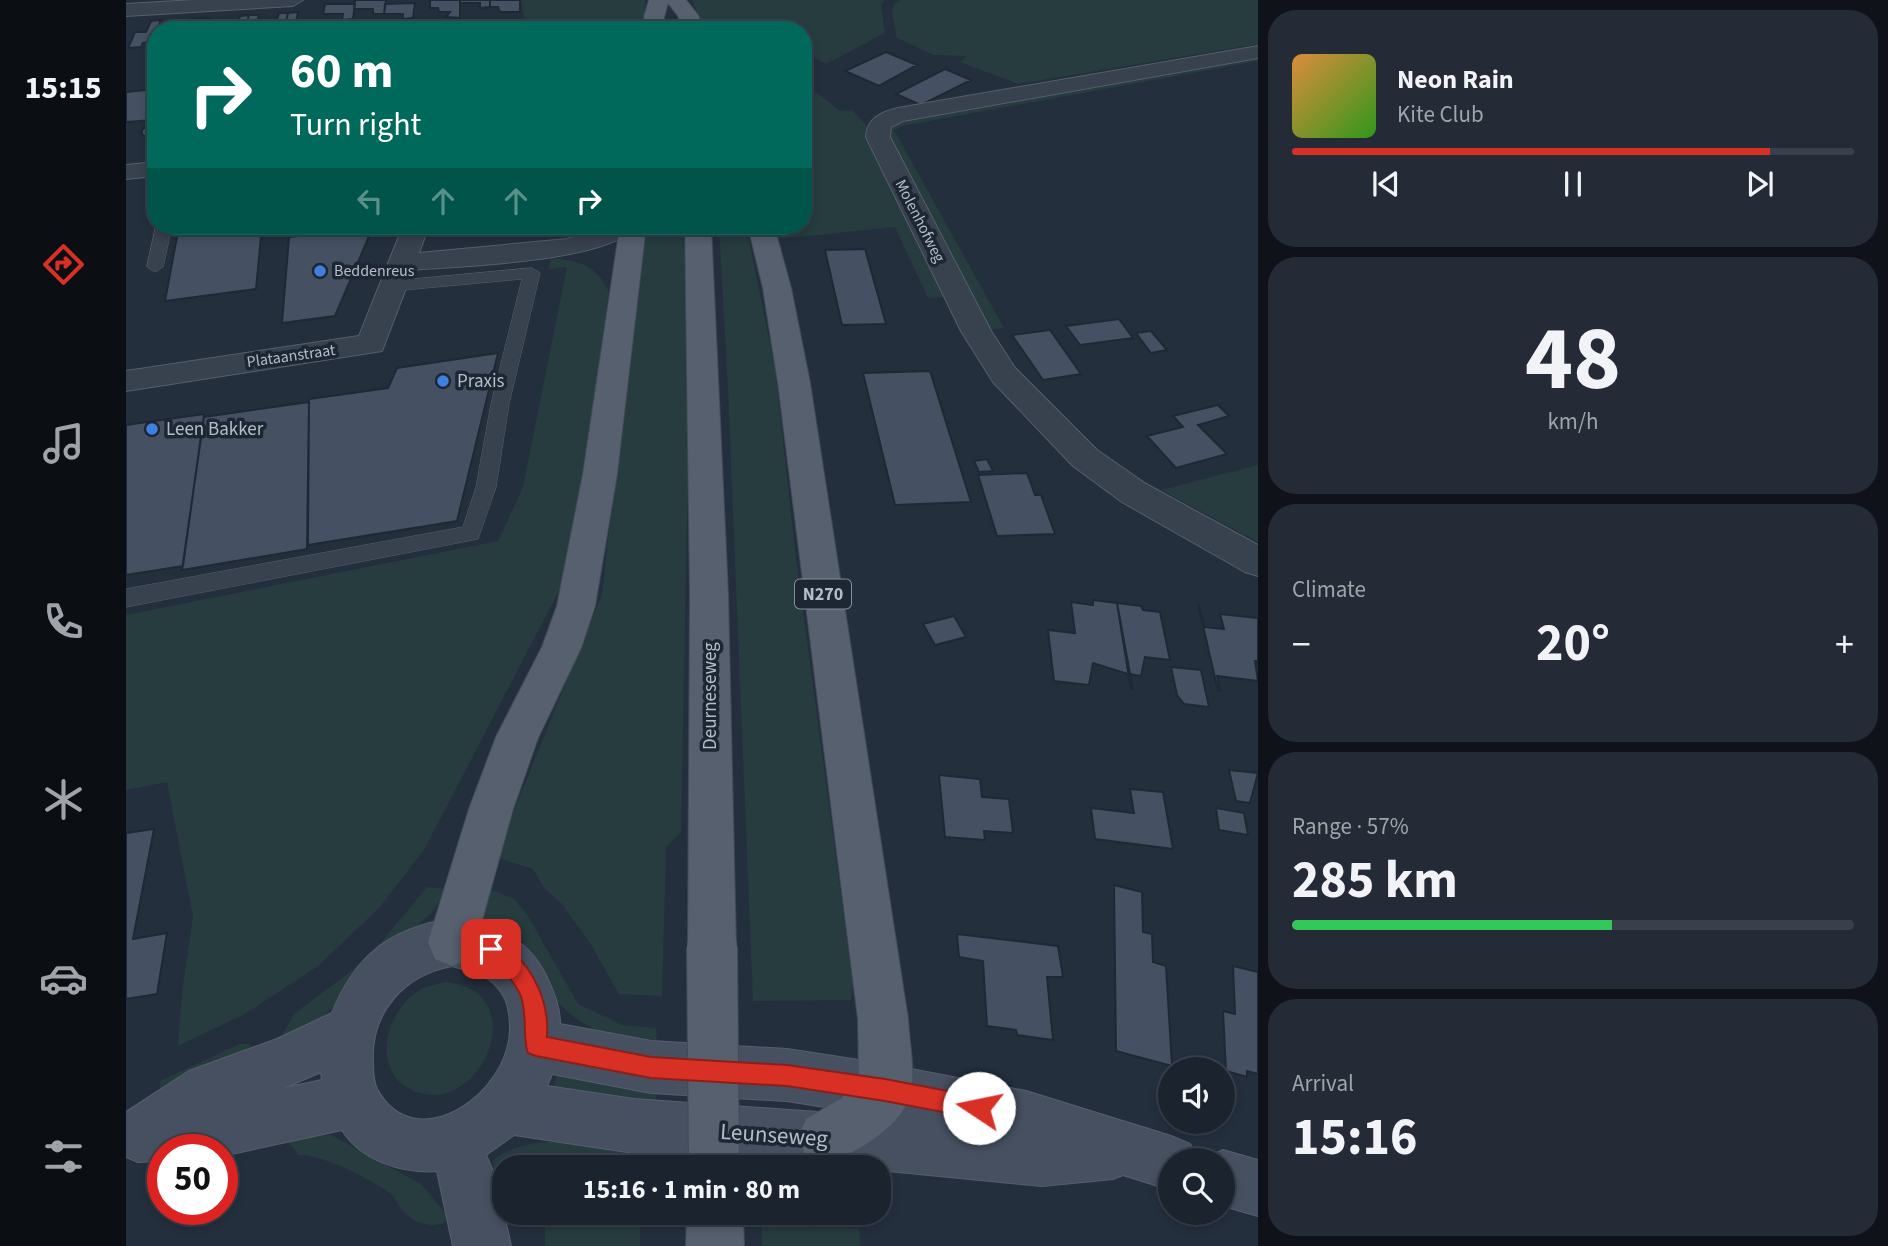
<!DOCTYPE html>
<meta charset="utf-8">
<style>
body{margin:0;font-family:"Source Sans 3",sans-serif;background:#242b36;color:#f1f3f6;height:100vh;display:flex;flex-direction:column;font-size:26px;white-space:nowrap}
*{box-sizing:border-box;margin:0}
p{font-size:23px;color:#a0a4aa}
.icon{flex:none;width:38px;height:38px;fill:none;stroke:currentColor;stroke-width:2;stroke-linecap:round;stroke-linejoin:round}
.map{position:relative;flex:1;overflow:hidden}
.panel{display:flex;flex-direction:column;gap:10px;padding:10px;background:#0f1319;width:630px}
.panel>*{flex:none}
.top-card{position:absolute;left:21px;top:21px;width:665px;height:214px;border-radius:28px;box-shadow:0 4px 10px #0003,0 0 0 2px #39404a;background:#00695c;color:#fff;overflow:hidden}
.controls{position:absolute;left:1032px;top:1057px;display:grid;gap:14px}
.controls a{display:grid;place-items:center;width:77px;height:77px;border-radius:50%;background:#1b232e;box-shadow:0 4px 10px #0003,0 0 0 2px #39404a;font-size:35px}
.speed{position:absolute;left:21px;top:1134px;display:flex;gap:14px;font-size:35px;font-weight:700;text-align:center}
.speed>*{display:grid;place-content:center;width:91px;height:91px;border-radius:50%;background:#1b232e;box-shadow:0 4px 10px #0003,0 0 0 2px #39404a;line-height:1}
.speed .limit{border:10px solid #d22;background:#fff;color:#111}
.pin{position:absolute;display:grid;place-items:center;width:60px;height:60px;color:#fff;margin:-30px;border-radius:14px;box-shadow:0 4px 10px #0006}
.me{position:absolute;width:77px;margin:-38px;rotate:281deg;stroke-linejoin:round;filter:drop-shadow(0 0 5px #0008)}
.turn{display:flex;align-items:center;gap:24px;height:147px;padding:0 28px;font-size:32px}
.turn .icon{width:91px;height:91px;stroke-width:2.5}
.turn b{display:block;font-size:49px;line-height:60px}
.lanes{display:flex;align-items:center;height:66px;padding:0 28px;background:#0003;justify-content:center;gap:35px;direction:ltr}
.lanes .off{opacity:.35}
.big{font-size:52px;font-weight:700;line-height:1.1}
.panel .tile{flex:1;display:flex;flex-direction:column;justify-content:center;gap:10px;min-width:0;padding:0 24px;border-radius:28px;background:#242b36}
.panel .dial{align-items:center;gap:0}
.dial b{font-size:91px;line-height:1}
.song{display:flex;align-items:center;gap:21px}
.cover{width:84px;height:84px;border-radius:10px;background:linear-gradient(135deg,hsl(30 70% 55%),hsl(110 70% 35%))}
.played{height:7px;border-radius:4px;background:linear-gradient(90deg,#d93025 85%,#39404a 85%)}
.keys{display:flex;justify-content:space-around;direction:ltr}
.heat{display:flex;justify-content:space-between;align-items:center;font-size:38px;direction:ltr}
.charge{height:10px;border-radius:5px;background:linear-gradient(90deg,#34c759 57%,#39404a 0)}
.trip{position:absolute;left:366px;top:1155px;width:399px;height:70px;border-radius:28px;background:#1b232e;box-shadow:0 4px 10px #0003,0 0 0 2px #39404a;font-weight:700;line-height:70px;text-align:center}
main{display:flex;flex:1;min-height:0}
.tab-bar{display:flex;flex-direction:column;width:126px;justify-content:space-around;align-items:center;background:#0b0e12;color:#a0a4aa}
.tab-bar .icon{width:49px;height:49px}
.tab-bar .active{color:#d93025}
.tab-bar b{font-size:32px;color:#f1f3f6}
.map>svg:first-child{display:block}
.green{fill:#263c3f}
.building{fill:#455162;stroke:#1f2835;stroke-width:2}
.lines{fill:none;stroke-linecap:round;stroke-linejoin:round}
.service-casing{stroke:#565f6c;stroke-width:1}
.minor-casing{stroke:#565f6c;stroke-width:2}
.secondary-casing{stroke:#565f6c;stroke-width:2}
.primary-casing{stroke:#414a57;stroke-width:2}
.service{fill:#38414e;fill-rule:evenodd}
.minor{fill:#38414e;fill-rule:evenodd}
.secondary{fill:#465061;fill-rule:evenodd}
.primary{fill:#56606e;fill-rule:evenodd}
.primary-bridge-casing{stroke:#414a57;stroke-width:52;stroke-linecap:butt}
.primary-bridge{stroke:#56606e;stroke-width:50}
.route{fill:#d93025;stroke:#8d1f18;stroke-width:2}
.shop-dot{fill:#3f7fe0;stroke:#1d2633;stroke-width:2.5}
.labels{text-anchor:middle;dominant-baseline:central;stroke-width:7;stroke-linejoin:round;paint-order:stroke}
.far-street-label{font-size:16px;fill:#b4bcc9;stroke:#1d2633}
.far-poi-label{font-size:16px;fill:#b4bcc9;stroke:#1d2633;text-anchor:start}
.shield{fill:#1d2633;stroke:#878f9c;stroke-width:2}
.shield-label{font-size:18px;font-weight:bold;fill:#b4bcc9}
.poi-label{font-size:19px;fill:#b4bcc9;stroke:#1d2633;text-anchor:start}
.street-label{font-size:19px;fill:#b4bcc9;stroke:#1d2633}
.near-street-label{font-size:23px;fill:#b4bcc9;stroke:#1d2633}
</style>
<main>
<nav class="tab-bar">
<b>15:15</b>
<svg class="icon active" aria-label="directions" viewBox="0 0 24 24"><path d="M12 3l9 9-9 9-9-9zM9 14v-3h6M13 9l2 2-2 2"/></svg>
<svg class="icon" aria-label="music" viewBox="0 0 24 24"><path d="M9 18V5l10-2v13"/><circle cx="6" cy="18" r="3"/><circle cx="16" cy="16" r="3"/></svg>
<svg class="icon" aria-label="phone" viewBox="0 0 24 24"><path d="M5 4h4l2 5-3 2q2 4 5 5l2-3 5 2v4C11 20 4 13 5 4z"/></svg>
<svg class="icon" aria-label="climate" viewBox="0 0 24 24"><path d="M12 3v18M4 7l16 10M4 17L20 7"/></svg>
<svg class="icon" aria-label="car" viewBox="0 0 24 24"><path d="M5 17H2v-5l4-1 3-4h7l3 4 3 1v5h-3M9 17h6M6 11h13"/><circle cx="7" cy="17" r="2"/><circle cx="17" cy="17" r="2"/></svg>
<svg class="icon" aria-label="filters" viewBox="0 0 24 24"><path d="M4 7h16M4 17h16"/><circle cx="9" cy="7" r="2"/><circle cx="15" cy="17" r="2"/></svg>
</nav>
<div class="map">
<svg width="1132" height="1246" viewBox="0 0 1132 1246">
<rect width="100%" height="100%" fill="#242f3e"/>
<path class="green" d="M395 0H519L521 30H401Z
M566 0H759L755 5 759 33 700 64 682 54 677 55V30H578Z
M775 0H1132V44L892 84 834 62 841 56 808 55 771 38 766 14 768 4Z
M1132 55V61L776 126 768 130 878 328 862 330 760 138 763 127 770 121Z
M677 82 714 111 726 110 739 124 824 296 802 298 769 227 653 239 648 226H677Z
M516 226H556L558 253 562 463 555 832 540 847 536 996 493 994 464 943 435 903 418 888 407 869 369 857 476 594Z
M593 226H620L649 368 669 550 727 986 725 1000 627 1001 602 389Z
M425 258C454 261 470 265 483 292L456 489 436 585 298 850 253 908 192 966 119 1014 52 1046 56 992 67 917 41 782 0 790V615L372 541 397 487 441 267 422 269Z
M1132 465V542L1035 490Z
M301 887 323 889 307 911 180 1033 154 1039 169 1013 224 972 253 945Z
M361 888 388 899 402 916 452 1004 496 1025 530 1028 531 1051C489 1041 447 1027 422 989 414 977 411 962 403 950 393 934 370 926 353 920Z
M320 982C413 992 350 1127 282 1088 247 1068 260 1018 285 996 295 987 307 985 320 982Z
M114 1044H124L126 1061 34 1091V1081Z
M432 1070 530 1084V1101L425 1096Z
M168 1130 205 1135 295 1184 322 1216 318 1223C304 1228 288 1223 278 1212 273 1207 270 1198 265 1194 249 1181 193 1153 173 1155L161 1140Z
M461 1141 526 1153V1167H378V1203L372 1204 367 1160C395 1139 428 1142 461 1141Z
M419 1225 514 1227V1246H419Z
M636 1227 733 1228 734 1246H636Z"/>
<path class="building" d="M229 0H260L258 14H247V9H228Z
M304 0H334V18L320 17 324 12H313L312 8H304Z
M334 0H364V7L354 8V3H334Z
M364 0H394V12H374L372 7H364Z
M289 3 287 18 277 19V14H258L259 4Z
M199 4H229L227 19 216 20 217 14H197Z
M172 12 170 22 180 20 178 30H158L162 13Z
M153 13H162L158 30H138L140 24H150Z
M123 15H133L130 25 140 24 138 30H119Z
M123 15 119 30H99L100 27 110 26 114 16Z
M74 18H84L80 28 90 27V30H70Z
M74 18 70 30H50L60 29 64 19Z
M35 20 24 47 25 42 17 43 15 47 2 48 9 32H20L25 21Z
M760 52 791 65 753 86 719 71Z
M819 69 845 80 795 105 770 94Z
M30 89V139H27L16 135V130L28 120 0 122V92Z
M53 226H136L130 289 39 301Z
M164 226H248L163 237Z
M247 227 209 316 156 323 163 237Z
M739 249 760 324 716 325 699 250Z
M993 319 1007 338 954 345 940 326Z
M924 330 955 374 917 380 886 335Z
M1025 331 1041 350 1025 353 1010 333Z
M372 353 331 521 182 545 183 399 262 388 271 368Z
M804 371 845 502 769 505 737 373Z
M183 402 181 549 56 570 78 417Z
M1092 405 1103 416 1072 425 1101 454 1050 468 1021 436 1057 427 1047 416Z
M78 414 57 566 0 575V425Z
M861 459 867 471 853 472 848 461Z
M901 473 909 495H915L929 534 871 536 852 475Z
M967 600 991 603 1005 690 1002 674 967 663 963 685 928 681 922 630 949 633 945 602 967 605Z
M991 603 1015 606 1017 610 1034 612 1044 660 1019 657 1015 676 1004 674 1007 690Z
M1072 604 1079 627 1098 629 1094 614 1132 618V661H1129L1132 681 1091 676 1094 691H1092Z
M828 616 840 637 809 645 797 624Z
M1045 667 1075 670 1083 707 1058 704 1051 695Z
M1103 770 1132 773 1124 803 1110 801Z
M813 775 854 779 856 797 883 799 887 833 858 831 859 840 819 837Z
M1004 789 1037 792 1047 849 969 839 965 808 1008 813Z
M1090 808 1118 813 1122 835 1093 830Z
M28 829 7 939 41 933 31 994 0 999V833Z
M988 885 1016 892 1017 932 1026 934 1027 962 1040 966 1046 1066 990 1051Z
M831 934 932 946 937 977H921L927 1040 891 1035 890 1030 861 1026 857 961 833 957Z
M1107 966 1132 972V1074L1121 1071V1077L1100 1071 1097 1011 1109 1014Z"/>
<g class="lines">
<defs>
<path id="service" d="M30 226H46L37 267 29 272 21 267Z
M406 268 414 273 383 404 370 487 352 539 0 607V589L337 527 350 487 365 404 396 279 267 291 259 286 267 281Z"/>
<path id="minor" d="M68 0H177L167 6 0 16V4Z
M1132 46V58L777 121 765 127 764 137 865 331 889 368 971 450 1020 484 1132 545V576L1119 572 996 502 947 466 867 382 835 331 740 137C741 118 755 112 772 108Z
M30 162V176L0 179V165Z
M277 226H303L293 253 441 239 479 226H510C485 262 332 266 287 270L256 351 0 391V371L233 336Z"/>
<path id="secondary" d="M326 918C372 930 402 934 423 982 429 996 434 1008 434 1024L525 1041 661 1049 759 1064 900 1091 1045 1136 1064 1144 1071 1160H1045V1190L997 1175 987 1179 916 1186 752 1170V1167L508 1153 388 1135 360 1155 370 1178 385 1246H327L311 1171C276 1174 235 1160 216 1130L96 1156V1150H37V1161L12 1162 0 1157V1112L63 1071 151 1039 206 1013C230 954 264 929 326 918ZM326 966C335 969 348 970 356 975 378 988 384 1004 384 1028 384 1095 289 1159 251 1089 247 1081 247 1072 247 1063 244 1012 278 975 326 966ZM195 1072 196 1080 158 1088ZM426 1074 525 1093 661 1101 761 1117 508 1099 421 1086Z
M1097 1150 1132 1160V1216L1097 1206V1160H1077Z"/>
<path id="primary" d="M523 0H560L572 15 578 30H558L552 16 542 3 538 17 539 30H519L518 17Z
M494 226H520L491 474 469 606 455 648 412 738 387 809 350 942 343 959 326 966 309 959 302 942 343 809 370 737 416 647 431 606 457 474Z
M559 226H585L602 594 610 947 603 964 586 971 569 964 562 947 564 594Z
M622 226H648L665 288 684 383 782 1019C783 1041 789 1068 785 1089 780 1126 730 1152 699 1165L680 1157 672 1138 680 1119 716 1098 733 1080 732 1019 652 383 637 288Z
M561 1213H617L618 1246H560Z"/>
</defs>
<use href="#service" class="service-casing"/>
<use href="#minor" class="minor-casing"/>
<use href="#secondary" class="secondary-casing"/>
<use href="#primary" class="primary-casing"/>
<use href="#service" class="service"/>
<use href="#minor" class="minor"/>
<use href="#secondary" class="secondary"/>
<use href="#primary" class="primary"/>
<defs>
<path id="primary-bridge" d="M586 947 588 1167"/>
</defs>
<use href="#primary-bridge" class="primary-bridge-casing"/>
<use href="#primary-bridge" class="primary-bridge"/>
</g>
<path class="route" d="M365 939C402 954 424 998 421 1037L525 1057 661 1065 759 1079 853 1097 861 1100 864 1108 861 1116 853 1119 759 1101 661 1086 525 1078 410 1056 402 1053C396 1037 402 1013 394 994 390 986 381 974 374 967 367 960 359 959 355 949L358 942Z"/>
<g class="shop-dot">
<circle cx="194" cy="271" r="7"/>
<circle cx="317" cy="381" r="7"/>
<circle cx="26" cy="429" r="7"/>
</g>
<g class="labels">
<g class="far-street-label">
<text transform="translate(794 221) rotate(63)">Molenhofweg</text>
<text transform="translate(165 356) rotate(-8)">Plataanstraat</text>
</g>
<g class="far-poi-label">
<text x="208" y="271">Beddenreus</text>
</g>
<rect class="shield" x="669" y="579.5" width="56" height="29" rx="5"/>
<g class="shield-label">
<text x="697" y="594">N270</text>
</g>
<g class="poi-label">
<text x="331" y="381">Praxis</text>
<text x="40" y="429">Leen Bakker</text>
</g>
<g class="street-label">
<text transform="translate(584 696) rotate(-90)">Deurneseweg</text>
</g>
<g class="near-street-label">
<text transform="translate(648 1135) rotate(4)">Leunseweg</text>
</g>
</g>
</svg>
<div class="controls">
<a><svg class="icon" aria-label="sound" viewBox="0 0 24 24"><path d="M4 9h4l5-4v14l-5-4H4zM17 9q2 3 0 6"/></svg></a>
<a><svg class="icon" aria-label="search" viewBox="0 0 24 24"><circle cx="10" cy="10" r="6"/><path d="M15 15l6 6"/></svg></a>
</div>
<div class="speed"><div class="limit">50</div></div>
<div class="pin" style="left:365px;top:949px;background:#d93025"><svg class="icon" aria-label="arrive" viewBox="0 0 24 24"><path d="M6 21V4h12l-3 4 3 4H6"/></svg></div>
<svg class="me" style="left:853px;top:1108px" viewBox="-20 -20 40 40"><circle r="19" fill="#fff"/><path d="M0-13L10 11 0 6-10 11z" fill="#d93025"/></svg>
<div class="trip">15:16 · 1 min · 80 m</div>
<div class="top-card">
<div class="turn"><svg class="icon" aria-label="right" viewBox="0 0 24 24"><path d="M7 20v-9h11M14 6l5 5-5 5"/></svg><div><b>60 m</b>Turn right</div></div>
<div class="lanes"><svg class="icon off" aria-label="left" viewBox="0 0 24 24"><path d="M17 20v-9H6M10 6l-5 5 5 5"/></svg><svg class="icon off" aria-label="ahead" viewBox="0 0 24 24"><path d="M12 20V5M6 11l6-6 6 6"/></svg><svg class="icon off" aria-label="ahead" viewBox="0 0 24 24"><path d="M12 20V5M6 11l6-6 6 6"/></svg><svg class="icon" aria-label="right" viewBox="0 0 24 24"><path d="M7 20v-9h11M14 6l5 5-5 5"/></svg></div>
</div>
</div>
<section class="panel">
<div class="tile">
<div class="song"><i class="cover"></i><div><b>Neon Rain</b><p>Kite Club</p></div></div>
<div class="played"></div>
<div class="keys"><svg class="icon" aria-label="previous" viewBox="0 0 24 24"><path d="M18 5L8 12l10 7zM5 5v14"/></svg><svg class="icon" aria-label="pause" viewBox="0 0 24 24"><path d="M8 5v14M16 5v14"/></svg><svg class="icon" aria-label="next" viewBox="0 0 24 24"><path d="M6 5l10 7-10 7zM19 5v14"/></svg></div>
</div>
<div class="tile dial"><b>48</b><p>km/h</p></div>
<div class="tile"><p>Climate</p>
<div class="heat"><a>−</a><b class="big">20°</b><a>+</a></div>
</div>
<div class="tile"><p>Range · 57%</p><b class="big">285 km</b><div class="charge"></div></div>
<div class="tile"><p>Arrival</p><b class="big">15:16</b></div>
</section>
</main>
